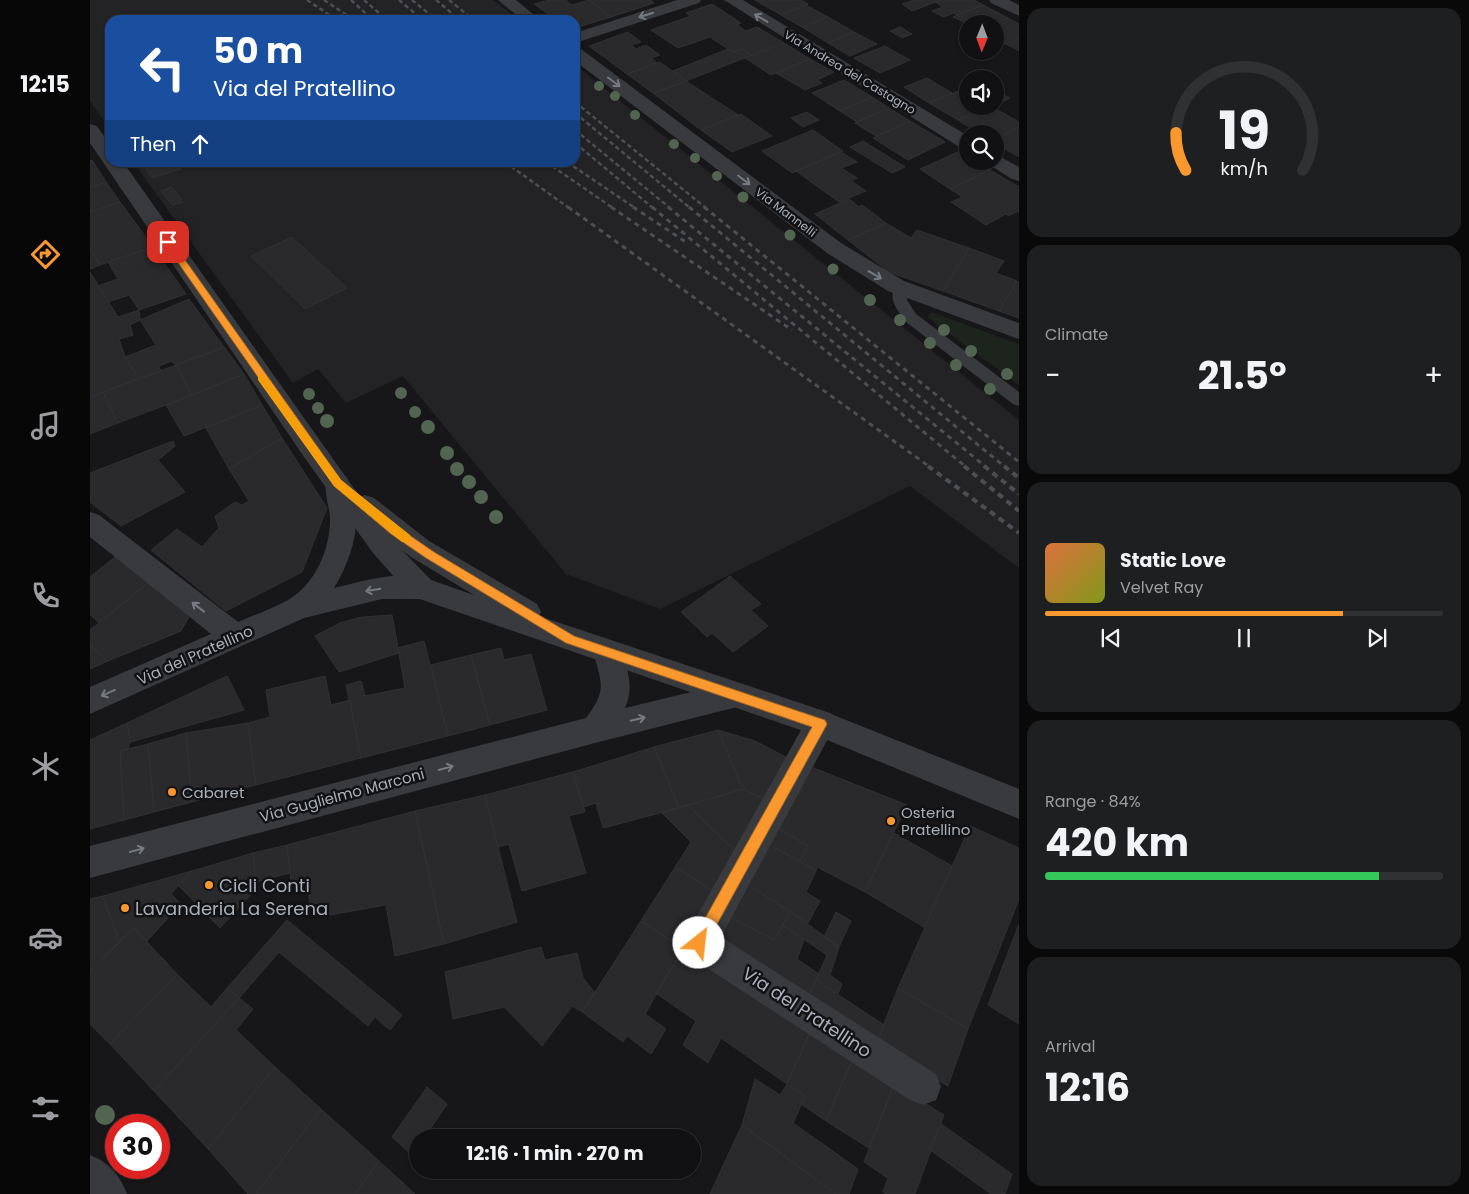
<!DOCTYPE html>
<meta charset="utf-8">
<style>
body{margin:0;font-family:Poppins,sans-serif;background:#1e1f21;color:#f1f3f6;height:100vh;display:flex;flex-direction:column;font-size:19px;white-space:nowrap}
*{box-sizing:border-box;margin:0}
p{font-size:16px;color:#9c9da0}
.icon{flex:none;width:28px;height:28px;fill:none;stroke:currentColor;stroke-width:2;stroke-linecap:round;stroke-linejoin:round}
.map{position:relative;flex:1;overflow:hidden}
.sheet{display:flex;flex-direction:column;gap:8px;padding:8px;background:#09090a;width:450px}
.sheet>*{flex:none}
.top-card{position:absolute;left:15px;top:15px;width:475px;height:152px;border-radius:15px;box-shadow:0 1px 4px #0004,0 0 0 1px #303133;background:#1a4fa0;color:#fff;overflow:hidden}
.needle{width:32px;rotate:181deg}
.tools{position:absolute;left:869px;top:15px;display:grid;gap:10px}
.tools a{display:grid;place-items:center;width:45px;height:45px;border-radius:50%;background:#111113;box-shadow:0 1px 4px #0004,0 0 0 1px #303133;font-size:25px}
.speed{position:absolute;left:15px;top:1114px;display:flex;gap:10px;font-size:25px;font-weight:700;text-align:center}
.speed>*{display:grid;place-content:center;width:65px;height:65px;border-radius:50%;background:#111113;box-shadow:0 1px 4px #0004,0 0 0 1px #303133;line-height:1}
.speed .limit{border:8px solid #d22;background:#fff;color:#111}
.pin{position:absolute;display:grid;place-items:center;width:42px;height:42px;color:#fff;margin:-21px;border-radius:10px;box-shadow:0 2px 8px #0006}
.me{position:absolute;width:55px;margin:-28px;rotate:29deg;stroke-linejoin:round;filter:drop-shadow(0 0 4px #0008)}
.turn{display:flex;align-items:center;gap:18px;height:105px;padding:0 25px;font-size:22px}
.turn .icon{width:65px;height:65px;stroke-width:2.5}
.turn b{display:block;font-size:35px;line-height:42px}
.then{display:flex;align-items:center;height:48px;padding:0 25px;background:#0003;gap:10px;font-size:19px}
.big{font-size:38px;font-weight:700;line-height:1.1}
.sheet .widget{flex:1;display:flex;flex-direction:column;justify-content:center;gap:8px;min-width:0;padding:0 18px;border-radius:15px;background:#1e1f21}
.sheet .dial{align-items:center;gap:0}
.dial svg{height:130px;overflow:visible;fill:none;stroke:#303133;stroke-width:7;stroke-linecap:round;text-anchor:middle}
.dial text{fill:#f1f3f6;stroke:none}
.song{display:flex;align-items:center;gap:15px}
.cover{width:60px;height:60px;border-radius:8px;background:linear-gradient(135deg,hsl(20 70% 55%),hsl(70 70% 35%))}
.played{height:5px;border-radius:2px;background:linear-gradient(90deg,#f9982f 75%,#303133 75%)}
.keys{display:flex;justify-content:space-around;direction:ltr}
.heat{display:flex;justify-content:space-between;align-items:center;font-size:28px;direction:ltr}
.charge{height:8px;border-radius:4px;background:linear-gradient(90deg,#34c759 84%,#303133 0)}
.trip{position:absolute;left:319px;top:1129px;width:292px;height:50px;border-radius:25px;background:#111113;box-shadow:0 1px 4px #0004,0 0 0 1px #303133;font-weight:700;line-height:50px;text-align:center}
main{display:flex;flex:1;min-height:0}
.tabs{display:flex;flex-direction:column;width:90px;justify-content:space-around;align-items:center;background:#070708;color:#9c9da0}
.tabs .icon{width:35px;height:35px}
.tabs .on{color:#f9982f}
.tabs b{font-size:22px;color:#f1f3f6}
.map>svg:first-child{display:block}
.built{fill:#232326}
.green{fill:#1d241d}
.building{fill:#2a2a2d;stroke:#313135}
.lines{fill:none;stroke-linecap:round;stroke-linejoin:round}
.service{fill:#383a3e;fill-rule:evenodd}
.minor{fill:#383a3e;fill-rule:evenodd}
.tertiary{fill:#383a3e;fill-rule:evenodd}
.rail-far2{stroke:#4b4e53;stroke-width:2.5;stroke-dasharray:4.5 3;stroke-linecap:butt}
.rail-far1{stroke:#4b4e53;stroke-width:3;stroke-dasharray:5 4.5;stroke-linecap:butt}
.rail{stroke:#4b4e53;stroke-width:4;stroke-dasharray:6 5;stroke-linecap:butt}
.tree{fill:#526551}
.oneway{stroke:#767b82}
.route{fill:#f9982f;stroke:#a2631f}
.slow{fill:#f59e0b}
.poi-dot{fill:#f9982f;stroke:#121214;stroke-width:2}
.labels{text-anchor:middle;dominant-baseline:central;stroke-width:5;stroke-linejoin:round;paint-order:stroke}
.far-street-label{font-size:12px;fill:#a9b0b9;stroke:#121214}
.street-label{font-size:15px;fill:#a9b0b9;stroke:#121214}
.poi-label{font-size:15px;fill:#a9b0b9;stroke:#121214;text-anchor:start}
.near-poi-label{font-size:18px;fill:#a9b0b9;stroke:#121214;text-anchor:start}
.near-street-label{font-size:18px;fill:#a9b0b9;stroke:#121214}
</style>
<main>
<nav class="tabs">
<b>12:15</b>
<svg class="icon on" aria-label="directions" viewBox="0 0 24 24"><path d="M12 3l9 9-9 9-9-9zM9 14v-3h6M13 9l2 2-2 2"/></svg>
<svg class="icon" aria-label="music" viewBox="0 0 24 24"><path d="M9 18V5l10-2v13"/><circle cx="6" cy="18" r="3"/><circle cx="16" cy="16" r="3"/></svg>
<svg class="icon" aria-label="phone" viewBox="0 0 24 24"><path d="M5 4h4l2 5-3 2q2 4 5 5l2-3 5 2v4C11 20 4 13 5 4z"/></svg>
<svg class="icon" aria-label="climate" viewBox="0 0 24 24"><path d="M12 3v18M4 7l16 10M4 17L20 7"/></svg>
<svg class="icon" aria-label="car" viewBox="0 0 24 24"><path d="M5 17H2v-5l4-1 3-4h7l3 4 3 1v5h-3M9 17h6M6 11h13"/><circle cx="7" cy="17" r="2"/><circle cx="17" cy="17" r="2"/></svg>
<svg class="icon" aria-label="filters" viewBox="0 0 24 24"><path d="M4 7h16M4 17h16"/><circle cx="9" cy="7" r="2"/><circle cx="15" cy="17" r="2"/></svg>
</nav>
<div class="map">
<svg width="929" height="1194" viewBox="0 0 929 1194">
<rect width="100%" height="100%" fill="#171719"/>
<path class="built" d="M0 0H403L429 20H20V129L0 101Z
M485 65 929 420V568L820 486 570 609 476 574 313 376 256 403 228 369 203 383 44 163 485 162Z"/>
<path class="green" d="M841 312 929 344V385L837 317Z"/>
<path class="building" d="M459 0H476L482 5 499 0 521 17 485 28V20H466L444 4Z
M499 0H560L564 3 521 17Z
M665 0H711L718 4 691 15Z
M824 0H851L822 11 812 4Z
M851 0H884L893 5 867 15 864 13 854 17 842 11 853 7 845 2Z
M622 4 651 23 647 25 656 31 667 27 694 43 662 55 652 49 643 52 620 37 588 48 561 30 601 16 596 13Z
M716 5 738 17 712 27 691 15Z
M893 5 918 18 905 24H878L863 17Z
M738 17 764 32 738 43 712 27Z
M918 18 929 24V39L916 44 905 39V24Z
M810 27 822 34 812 38 800 31Z
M538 32 551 42 541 45 546 49 556 45 570 55 561 58 567 63 537 74 499 46Z
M764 32 787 44 760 56 738 43Z
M929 39V51L916 44Z
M694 43 720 59 681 75 655 58Z
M795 46 820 60 790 73 764 58Z
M638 49 643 52 652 49 662 55 596 81 583 71Z
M720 59 744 72 727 80 732 83 715 90 686 73Z
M570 62 596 81 563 93 537 74Z
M837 78 862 93 839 103 814 87Z
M754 80 782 97 750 111 722 93Z
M596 81 648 115 611 130 563 93Z
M878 87V106H901L868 120 839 103Z
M912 94 920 98 905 105V97Z
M782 97 799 108 767 122 750 111Z
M901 106 929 122V127L905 139V134H890L868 120Z
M799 108 820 121 786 136 765 123Z
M717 112 729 120 713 127 701 118Z
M651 114 682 136 642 152 611 130Z
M820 121 855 142 818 160 783 138Z
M929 127V157L905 143V139Z
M723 130 753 151 702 173 672 151Z
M773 141 815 167 802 173 760 147Z
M870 151 878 156V161H886L900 170 860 189 830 169Z
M751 152 767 162 751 168 767 178 761 181 776 191 749 202 706 171Z
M2 160 16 182 0 187V161Z
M51 162H86L91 169 62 178Z
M900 170 929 187V211L918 216 916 214 896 225 861 202 872 197 860 189Z
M16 182 30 202 0 212V187Z
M82 187 93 202 82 205 71 191Z
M759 199 769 207 772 205 796 223 758 240 725 214Z
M30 202 63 247 10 265 0 249V212Z
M796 223 821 238 827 230 879 248 853 291 799 272 758 240Z
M202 237 257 288 215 309 161 256Z
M63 247 96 294 49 310 39 295 18 302 8 286 28 279 18 262Z
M879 248 914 261 906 273 927 281 909 311 853 291Z
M0 249 10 265 0 269Z
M0 272 28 317 49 310 50 320 40 325 43 335 29 339 35 357 49 379 0 397Z
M927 281 929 282V318L909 311Z
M99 299 134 347 86 365 81 361 69 366 71 371 49 379 35 357 66 345 50 320Z
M134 347 154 374 102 395 86 365Z
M86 365 102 395 28 423 13 392Z
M154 374 172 405 94 436 76 405Z
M13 392 28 423 0 434V397Z
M172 405 192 438 139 469 116 428Z
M192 438 237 508 212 572 136 611 61 550 87 529 112 547 129 528 125 516 145 502 152 505 159 501 139 469Z
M83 441 85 446 68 460 95 492 31 526 0 502V473Z
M25 557 58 583 9 623 0 614V577Z
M640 576 671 604 661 610 678 626 643 652 622 633 617 637 591 612Z
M58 583 100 615 91 631 18 661 0 645V630Z
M302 615 309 653 249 672 225 636 250 623 272 617Z
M334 641 358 736 271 758 256 685 271 681 275 696 315 688 308 648Z
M0 645 18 661 0 669Z
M411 648 414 660 441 654 457 710 400 725 381 655Z
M381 655 400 725 358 736 341 665Z
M137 676 154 710 40 742 37 723Z
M235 676 241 705 260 700 271 758 166 785 158 723 180 717 176 690Z
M37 723 40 742 38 749 30 751 34 820 0 829V740Z
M158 723 166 785 102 802 96 733Z
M628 730 653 789 589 808 564 747Z
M628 730 665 741 696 757 674 799 653 789Z
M96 733 102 802 64 812 58 744Z
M58 744 64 812 34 820 30 751Z
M564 747 589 808 513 828 506 803 493 807 483 772Z
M721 767 817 805 775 892 727 867 726 871 710 861 718 846 686 827Z
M483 772 495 812 479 816 496 873 432 891 419 844 408 847 395 795Z
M653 789 674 799 646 852 598 805Z
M395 795 427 922 354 944 325 811Z
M598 805 646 852 625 892 585 867 601 842 571 812Z
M325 811 354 944 305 956 296 905 239 915 237 902 220 904 217 878 201 882 197 845Z
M880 826 929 848V899L878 1029 808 988Z
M686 827 718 846 710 861 678 844Z
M804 833 862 866 834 927 775 892Z
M678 844 726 871 716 892 730 901 718 923 655 883Z
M197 845 200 873 166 882 163 853Z
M163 853 166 889 130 928 89 886 102 871Z
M585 867 625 892 593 949 551 921Z
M102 871 81 894 91 904 57 941 44 928 29 942 13 896Z
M655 883 700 911 684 940 638 916Z
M13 896 29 942 0 972V899Z
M700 911 749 947 740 975 752 984 748 994 726 980 737 955 693 925Z
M746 912 761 921 749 947 734 937Z
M638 916 684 940 693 925 714 940 707 959 729 974 719 996 625 937Z
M197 920 312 1015 300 1030 285 1017 278 1026 189 952 149 998 137 988Z
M551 921 593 949 555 1014 576 1029 561 1054 537 1036 533 1042 492 1012Z
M929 924V1024L898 1005Z
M44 928 87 974 20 1044 0 1024V972Z
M451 947 455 960 487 953 493 978 505 993 492 1012 482 1006 452 1046 414 1007 363 1019 355 972Z
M593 949 720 1032 697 1084 631 1038 618 1063 593 1045 606 1021 566 993Z
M87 974 121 1007 137 988 149 998 64 1091 20 1044Z
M726 980 794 1025 786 1044 719 996Z
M808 988 878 1029 858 1086 786 1044Z
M149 998 163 1009 146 1030 185 1067 118 1149 64 1091Z
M720 1032 763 1058 736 1121 711 1104 715 1096 697 1084Z
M763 1058 804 1084 779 1148 736 1121Z
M185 1067 231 1109 166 1194H158L118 1149Z
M665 1079 690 1095 697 1084 715 1096 703 1123 768 1169 759 1194H746L652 1125Z
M804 1084 854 1115 825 1194H796L793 1192 798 1178 774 1162Z
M337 1087 357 1104 334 1138H328V1147L322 1155 302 1137Z
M231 1109 289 1161 265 1194H166Z
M851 1124 922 1174 915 1194H901L839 1149Z
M652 1125 746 1194H620Z
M289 1161 325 1194H265Z"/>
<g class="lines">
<path class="service" d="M811 282 818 287 817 300 826 314 929 392V406L923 404 816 322C807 310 797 298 806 284Z"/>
<path class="minor" d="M408 0H426L450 20H432Z
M587 0H611L609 3 485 43V33Z
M634 0H653L878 136V150L871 148Z
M899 0H919L929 5V16L901 3Z
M485 48 491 49 751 243 814 281 929 323V339L798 291 737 253 485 61Z
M905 154 929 167V181L922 179 898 164 896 161H905Z
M247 473 256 476C276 513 264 555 244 588 275 581 310 569 341 580L345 588 341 596 331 599H292L214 618 0 714V687L121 634 0 537V512L9 515 148 622C164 615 182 609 198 600 225 585 241 548 240 517 239 504 232 488 238 476Z
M517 640 527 643C537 664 545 687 535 708L643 682 653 686 658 695 653 704 643 708 505 743 0 878V846L496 718C517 691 512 683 503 652L507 643Z
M731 710 742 714 746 724 631 937 846 1074 851 1087 846 1100 833 1105 820 1100 597 955 592 943 720 714Z"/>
<path class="tertiary" d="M0 124 7 126 20 145V162H33L270 497 275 495 284 498 339 541 447 604 451 612 449 616 731 710 929 789V819L725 735 321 596 283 553 212 454 0 143ZM311 549 321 557 384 595 341 580Z
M0 1155C19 1162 30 1175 37 1194H0Z"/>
<path class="rail-far2" d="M217 0 247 20
M234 0 264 20
M261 0 283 20
M274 0 297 20
M309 0 333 20
M322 0 347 20
M346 0 370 20
M359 0 384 20
M485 102 616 208
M485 113 600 208
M485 130 580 208
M485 143 563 208
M415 162 479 208
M456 162 523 208
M477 162 545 208"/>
<path class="rail-far1" d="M478 207 840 467
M521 207 702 330
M543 207 596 242
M562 207 876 467
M578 207 896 467
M599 207 915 467
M614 207 929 462"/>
<path class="rail" d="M838 466 929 533
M874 466 929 511
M894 466 929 494
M914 466 929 478"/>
</g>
<g class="tree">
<circle cx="509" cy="86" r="5"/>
<circle cx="525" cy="96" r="5"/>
<circle cx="545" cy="115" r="5"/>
<circle cx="584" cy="144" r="5"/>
<circle cx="605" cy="158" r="5"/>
<circle cx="627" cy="176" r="5"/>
<circle cx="653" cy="197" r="5.5"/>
<circle cx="700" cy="235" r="5.5"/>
<circle cx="743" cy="269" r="5.5"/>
<circle cx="780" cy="300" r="6"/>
<circle cx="810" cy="320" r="6"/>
<circle cx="854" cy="330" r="6"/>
<circle cx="840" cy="343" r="6"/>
<circle cx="881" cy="351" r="6"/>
<circle cx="866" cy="365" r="6"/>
<circle cx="917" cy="374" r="6"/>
<circle cx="900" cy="389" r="6"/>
<circle cx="311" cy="393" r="6"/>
<circle cx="219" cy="394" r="6"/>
<circle cx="228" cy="408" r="6"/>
<circle cx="325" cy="412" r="6"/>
<circle cx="237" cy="421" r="7"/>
<circle cx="338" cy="427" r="7"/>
<circle cx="357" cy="453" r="7"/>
<circle cx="367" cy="469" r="7"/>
<circle cx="379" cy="482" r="7"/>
<circle cx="391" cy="497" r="7"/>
<circle cx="406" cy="517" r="7"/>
<circle cx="15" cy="1115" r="10"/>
</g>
<defs><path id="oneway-shaft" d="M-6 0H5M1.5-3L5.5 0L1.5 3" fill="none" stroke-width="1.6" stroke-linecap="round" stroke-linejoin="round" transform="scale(1.25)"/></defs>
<g class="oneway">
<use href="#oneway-shaft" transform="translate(556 15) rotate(162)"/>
<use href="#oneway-shaft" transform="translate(671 18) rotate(-149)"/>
<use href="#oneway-shaft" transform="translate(524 82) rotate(37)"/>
<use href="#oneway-shaft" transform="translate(654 180) rotate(37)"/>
<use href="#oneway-shaft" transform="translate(785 275) rotate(31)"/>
<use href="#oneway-shaft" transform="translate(283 590) rotate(170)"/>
<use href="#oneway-shaft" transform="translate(108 607) rotate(-142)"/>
<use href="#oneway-shaft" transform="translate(18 693) rotate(156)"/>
<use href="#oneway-shaft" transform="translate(548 719) rotate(-13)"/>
<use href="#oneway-shaft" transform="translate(356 768) rotate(-15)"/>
<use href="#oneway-shaft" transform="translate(47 850) rotate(-15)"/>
</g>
<path class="route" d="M75 240H81L251 480 309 528 344 552 484 636 735 720 737 724 735 728 614 948 609 950 604 948 602 943 604 938 722 727 476 643 336 558 301 534 244 486 75 244Z"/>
<path class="slow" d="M172 374 175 375 251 480 320 535V542H312L244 486 168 380V375Z"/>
<g class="poi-dot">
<circle cx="82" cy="792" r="5"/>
<circle cx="801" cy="821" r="5"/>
<circle cx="119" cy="885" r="5"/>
<circle cx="35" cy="908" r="5"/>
</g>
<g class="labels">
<g class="far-street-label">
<text transform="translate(760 72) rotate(31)">Via Andrea del Castagno</text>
<text transform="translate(696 212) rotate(37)">Via Mannelli</text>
</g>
<g class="street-label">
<text transform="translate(105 655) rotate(-24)">Via del Pratellino</text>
<text transform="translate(252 795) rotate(-15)">Via Guglielmo Marconi</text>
</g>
<g class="poi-label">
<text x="92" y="792">Cabaret</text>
<text x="811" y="812">Osteria<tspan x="811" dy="17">Pratellino</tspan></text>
</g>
<g class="near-poi-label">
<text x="129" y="885">Cicli Conti</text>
<text x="45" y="908">Lavanderia La Serena</text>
</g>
<g class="near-street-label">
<text transform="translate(717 1012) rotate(33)">Via del Pratellino</text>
</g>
</g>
</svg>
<div class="tools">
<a><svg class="needle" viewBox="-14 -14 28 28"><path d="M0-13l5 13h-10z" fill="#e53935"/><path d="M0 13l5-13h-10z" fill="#9c9da0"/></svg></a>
<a><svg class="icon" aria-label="sound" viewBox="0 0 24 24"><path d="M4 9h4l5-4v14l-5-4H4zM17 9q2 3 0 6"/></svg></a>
<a><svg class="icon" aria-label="search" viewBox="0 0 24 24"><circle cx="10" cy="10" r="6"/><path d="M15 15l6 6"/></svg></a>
</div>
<div class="speed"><div class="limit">30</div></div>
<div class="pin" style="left:78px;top:242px;background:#d93025"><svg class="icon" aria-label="arrive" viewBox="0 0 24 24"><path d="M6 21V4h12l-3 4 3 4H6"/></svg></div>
<svg class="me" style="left:609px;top:943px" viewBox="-20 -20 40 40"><circle r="19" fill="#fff"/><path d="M0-13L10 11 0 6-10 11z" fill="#f9982f"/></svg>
<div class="trip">12:16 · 1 min · 270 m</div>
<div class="top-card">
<div class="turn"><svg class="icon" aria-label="left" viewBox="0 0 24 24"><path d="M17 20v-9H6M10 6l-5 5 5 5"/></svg><div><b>50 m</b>Via del Pratellino</div></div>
<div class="then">Then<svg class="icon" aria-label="ahead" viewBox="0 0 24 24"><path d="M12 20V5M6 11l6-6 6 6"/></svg></div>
</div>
</div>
<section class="sheet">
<div class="widget dial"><svg viewBox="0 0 100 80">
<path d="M14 69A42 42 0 1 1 86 69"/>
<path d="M14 69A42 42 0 0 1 8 46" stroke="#f9982f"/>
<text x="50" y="56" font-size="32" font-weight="700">19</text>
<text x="50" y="72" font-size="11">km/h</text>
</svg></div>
<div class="widget"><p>Climate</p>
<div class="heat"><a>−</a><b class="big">21.5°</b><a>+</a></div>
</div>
<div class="widget">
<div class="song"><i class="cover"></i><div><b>Static Love</b><p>Velvet Ray</p></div></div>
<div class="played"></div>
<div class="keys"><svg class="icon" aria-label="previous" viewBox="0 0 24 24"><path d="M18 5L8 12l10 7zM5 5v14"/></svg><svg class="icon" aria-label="pause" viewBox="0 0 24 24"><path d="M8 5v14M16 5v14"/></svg><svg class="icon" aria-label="next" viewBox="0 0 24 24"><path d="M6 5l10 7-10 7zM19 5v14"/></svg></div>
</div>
<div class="widget"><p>Range · 84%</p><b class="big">420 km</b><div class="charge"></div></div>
<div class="widget"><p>Arrival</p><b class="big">12:16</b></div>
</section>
</main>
